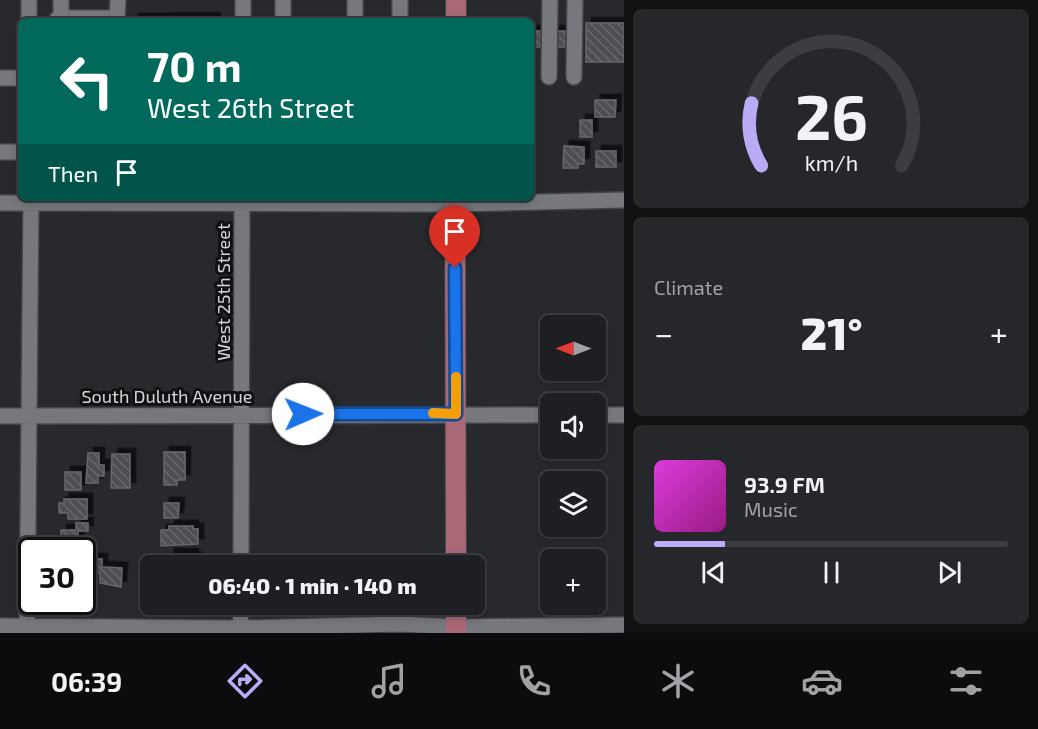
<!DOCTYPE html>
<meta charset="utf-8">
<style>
body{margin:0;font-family:"Exo 2",sans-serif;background:#25272a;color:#f1f3f6;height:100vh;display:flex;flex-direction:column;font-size:22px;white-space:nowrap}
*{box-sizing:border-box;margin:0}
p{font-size:20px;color:#a0a2a5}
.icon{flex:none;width:33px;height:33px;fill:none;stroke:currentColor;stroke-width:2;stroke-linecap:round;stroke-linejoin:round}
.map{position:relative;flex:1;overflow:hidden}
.side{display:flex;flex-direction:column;gap:9px;padding:9px;background:#101113;width:414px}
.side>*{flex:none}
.hud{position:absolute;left:18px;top:18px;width:516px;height:183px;border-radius:9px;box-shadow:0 3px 9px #0003,0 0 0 2px #3b3d40;background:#00695c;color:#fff;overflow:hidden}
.needle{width:39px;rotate:270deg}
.buttons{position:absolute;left:540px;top:315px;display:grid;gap:12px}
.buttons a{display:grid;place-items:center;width:66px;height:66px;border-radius:9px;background:#1d1f22;box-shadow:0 3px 9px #0003,0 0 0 2px #3b3d40;font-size:30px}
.speed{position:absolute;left:18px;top:537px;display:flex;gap:12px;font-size:30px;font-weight:700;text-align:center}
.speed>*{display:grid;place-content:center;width:78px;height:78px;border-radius:50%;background:#1d1f22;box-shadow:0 3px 9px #0003,0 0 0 2px #3b3d40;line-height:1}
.speed .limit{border:3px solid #111;border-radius:9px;background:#fff;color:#111}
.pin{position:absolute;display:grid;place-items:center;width:51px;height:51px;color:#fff;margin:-62px -26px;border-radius:50% 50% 50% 0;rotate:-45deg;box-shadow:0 0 6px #0007}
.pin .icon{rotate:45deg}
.me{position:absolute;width:66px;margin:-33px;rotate:89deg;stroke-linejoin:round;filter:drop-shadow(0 0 4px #0008)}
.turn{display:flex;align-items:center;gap:21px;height:126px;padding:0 30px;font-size:27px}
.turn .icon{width:78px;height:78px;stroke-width:2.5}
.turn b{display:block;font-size:42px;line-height:51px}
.then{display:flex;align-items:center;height:57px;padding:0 30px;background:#0003;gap:12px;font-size:22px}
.big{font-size:45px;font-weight:800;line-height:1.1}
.side .card{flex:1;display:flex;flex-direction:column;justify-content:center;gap:9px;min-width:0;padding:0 21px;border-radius:9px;background:#25272a}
.side .dial{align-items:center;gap:0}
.dial svg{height:156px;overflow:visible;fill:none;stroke:#3b3d40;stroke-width:7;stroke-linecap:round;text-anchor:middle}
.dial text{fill:#f1f3f6;stroke:none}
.song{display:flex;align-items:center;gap:18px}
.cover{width:72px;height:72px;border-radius:9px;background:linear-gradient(135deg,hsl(300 70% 55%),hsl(310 70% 35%))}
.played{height:6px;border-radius:3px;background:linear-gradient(90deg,#bbaaf6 20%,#3b3d40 20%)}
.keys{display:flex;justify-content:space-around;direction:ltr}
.heat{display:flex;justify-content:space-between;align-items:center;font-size:33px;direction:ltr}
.trip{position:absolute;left:140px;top:555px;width:345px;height:60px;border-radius:9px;background:#1d1f22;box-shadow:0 3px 9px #0003,0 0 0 2px #3b3d40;font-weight:800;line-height:60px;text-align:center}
.tabs{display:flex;height:96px;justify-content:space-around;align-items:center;background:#0c0c0e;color:#a0a2a5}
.tabs .icon{width:42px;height:42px}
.tabs .active{color:#bbaaf6}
.tabs b{font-size:27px;color:#f1f3f6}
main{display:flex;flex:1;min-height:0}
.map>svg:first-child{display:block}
.building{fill:url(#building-back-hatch);stroke:#65676c;stroke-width:1.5;filter:url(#shadow)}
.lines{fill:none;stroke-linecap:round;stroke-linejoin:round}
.minor-casing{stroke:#434448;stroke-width:18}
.major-casing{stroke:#434448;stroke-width:22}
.minor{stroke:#76787d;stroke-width:15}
.major{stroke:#a86875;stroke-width:20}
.route-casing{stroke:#114b97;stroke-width:15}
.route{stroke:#1a73e8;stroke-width:10}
.slow{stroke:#f59e0b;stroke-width:10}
.labels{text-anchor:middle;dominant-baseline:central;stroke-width:6;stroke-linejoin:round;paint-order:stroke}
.street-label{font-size:18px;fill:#d5d6d9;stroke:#111113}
</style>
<main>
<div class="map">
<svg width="624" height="633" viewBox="0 0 624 633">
<defs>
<pattern id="building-back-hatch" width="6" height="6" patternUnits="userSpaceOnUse" patternTransform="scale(1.5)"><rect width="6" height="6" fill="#4d4f53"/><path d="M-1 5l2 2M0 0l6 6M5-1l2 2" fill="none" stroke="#66686b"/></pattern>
<filter id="shadow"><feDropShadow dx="5.5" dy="-5.5" stdDeviation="0" flood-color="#0009"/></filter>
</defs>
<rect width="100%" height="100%" fill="#27292d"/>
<path class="building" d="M215 18V21H133V19Z
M586 23H624V62H586Z
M531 31H568V47H531Z
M595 100H616L615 117H595Z
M580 120H592V137H580Z
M564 146 584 147V164H578V168H563Z
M596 151H616V167H596Z
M164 452H185V480H177V485H164Z
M88 453H99V465H104V476H98V483H86Z
M112 454H130V488H111Z
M65 472H81V490H65Z
M64 499H87V519H68V513H59V503H64Z
M164 503H179L178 518H164Z
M76 523H88V531H78V550H61V530H76Z
M169 526H193V529H198V544L161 546V530H169Z
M169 554H193V558H198V566H169Z
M93 559H102V567L122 568 121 587 100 583V573L93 572Z
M142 580H150V595H142Z"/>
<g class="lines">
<defs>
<path id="minor" d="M29 0V21
M355 0V21
M400 0V21
M56 21 58 18H117L118 0
M61 21V0
M243 21V0
M283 21V0
M549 77 550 0
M574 77 575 0
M0 78H21
M0 152H21
M0 203 455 204 624 200
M596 415H624
M0 416 550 415
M241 566 242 198
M0 626 240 628 400 624 456 627 624 625
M27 633 31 198
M240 633 241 604"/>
<path id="major" d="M456 21V0
M455 198 456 566
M456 633V604"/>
</defs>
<use href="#minor" class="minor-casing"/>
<use href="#major" class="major-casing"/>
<use href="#minor" class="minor"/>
<use href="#major" class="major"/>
</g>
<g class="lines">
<defs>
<path id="route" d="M303 414H456L455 268"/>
</defs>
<use href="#route" class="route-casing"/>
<use href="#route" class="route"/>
<path class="slow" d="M433 413 456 414V377"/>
</g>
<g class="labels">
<g class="street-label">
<text transform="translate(223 292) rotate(-90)">West 25th Street</text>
<text x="167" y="396">South Duluth Avenue</text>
</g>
</g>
</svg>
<div class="buttons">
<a><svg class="needle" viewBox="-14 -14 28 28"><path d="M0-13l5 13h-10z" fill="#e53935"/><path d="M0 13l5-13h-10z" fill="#a0a2a5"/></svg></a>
<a><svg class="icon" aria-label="sound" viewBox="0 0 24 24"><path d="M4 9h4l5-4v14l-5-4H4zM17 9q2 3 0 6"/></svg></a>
<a><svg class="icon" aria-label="layers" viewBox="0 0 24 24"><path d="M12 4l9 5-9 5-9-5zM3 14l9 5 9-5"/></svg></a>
<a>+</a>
</div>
<div class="speed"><div class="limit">30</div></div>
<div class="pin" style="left:455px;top:268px;background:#d93025"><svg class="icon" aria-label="arrive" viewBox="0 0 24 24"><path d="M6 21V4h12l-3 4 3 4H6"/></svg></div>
<svg class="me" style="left:303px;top:414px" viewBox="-20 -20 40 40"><circle r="19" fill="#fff"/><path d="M0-13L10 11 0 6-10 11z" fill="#1a73e8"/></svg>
<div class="trip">06:40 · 1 min · 140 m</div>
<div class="hud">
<div class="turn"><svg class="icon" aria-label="left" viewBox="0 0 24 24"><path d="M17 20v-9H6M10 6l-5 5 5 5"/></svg><div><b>70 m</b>West 26th Street</div></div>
<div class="then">Then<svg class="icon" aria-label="arrive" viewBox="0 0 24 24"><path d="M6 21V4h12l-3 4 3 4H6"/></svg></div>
</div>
</div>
<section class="side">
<div class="card dial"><svg viewBox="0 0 100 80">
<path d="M14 69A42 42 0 1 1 86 69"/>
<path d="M14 69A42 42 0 0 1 9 37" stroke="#bbaaf6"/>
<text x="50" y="56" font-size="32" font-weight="700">26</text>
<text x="50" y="72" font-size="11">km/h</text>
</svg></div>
<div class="card"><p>Climate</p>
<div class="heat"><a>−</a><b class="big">21°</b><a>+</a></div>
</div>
<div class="card">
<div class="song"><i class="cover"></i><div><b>93.9 FM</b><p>Music</p></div></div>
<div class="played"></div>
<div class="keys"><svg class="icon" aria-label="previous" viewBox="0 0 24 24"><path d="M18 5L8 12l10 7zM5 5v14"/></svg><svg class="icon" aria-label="pause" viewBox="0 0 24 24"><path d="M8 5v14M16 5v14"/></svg><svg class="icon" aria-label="next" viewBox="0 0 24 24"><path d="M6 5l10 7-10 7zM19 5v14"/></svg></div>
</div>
</section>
</main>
<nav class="tabs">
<b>06:39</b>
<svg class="icon active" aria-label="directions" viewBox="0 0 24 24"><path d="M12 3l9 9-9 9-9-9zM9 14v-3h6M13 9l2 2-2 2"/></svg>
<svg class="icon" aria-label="music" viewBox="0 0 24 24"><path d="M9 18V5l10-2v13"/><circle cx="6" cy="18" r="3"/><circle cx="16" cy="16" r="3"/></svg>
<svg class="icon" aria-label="phone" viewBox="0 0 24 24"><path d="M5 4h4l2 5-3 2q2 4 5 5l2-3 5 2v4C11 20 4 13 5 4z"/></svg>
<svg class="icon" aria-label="climate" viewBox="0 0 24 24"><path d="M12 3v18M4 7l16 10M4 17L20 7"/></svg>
<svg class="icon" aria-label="car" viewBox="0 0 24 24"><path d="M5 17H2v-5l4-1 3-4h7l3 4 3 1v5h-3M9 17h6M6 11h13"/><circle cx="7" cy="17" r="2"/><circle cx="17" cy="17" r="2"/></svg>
<svg class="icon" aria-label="filters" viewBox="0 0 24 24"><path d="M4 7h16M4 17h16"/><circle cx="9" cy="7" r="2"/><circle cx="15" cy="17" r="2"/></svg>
</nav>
